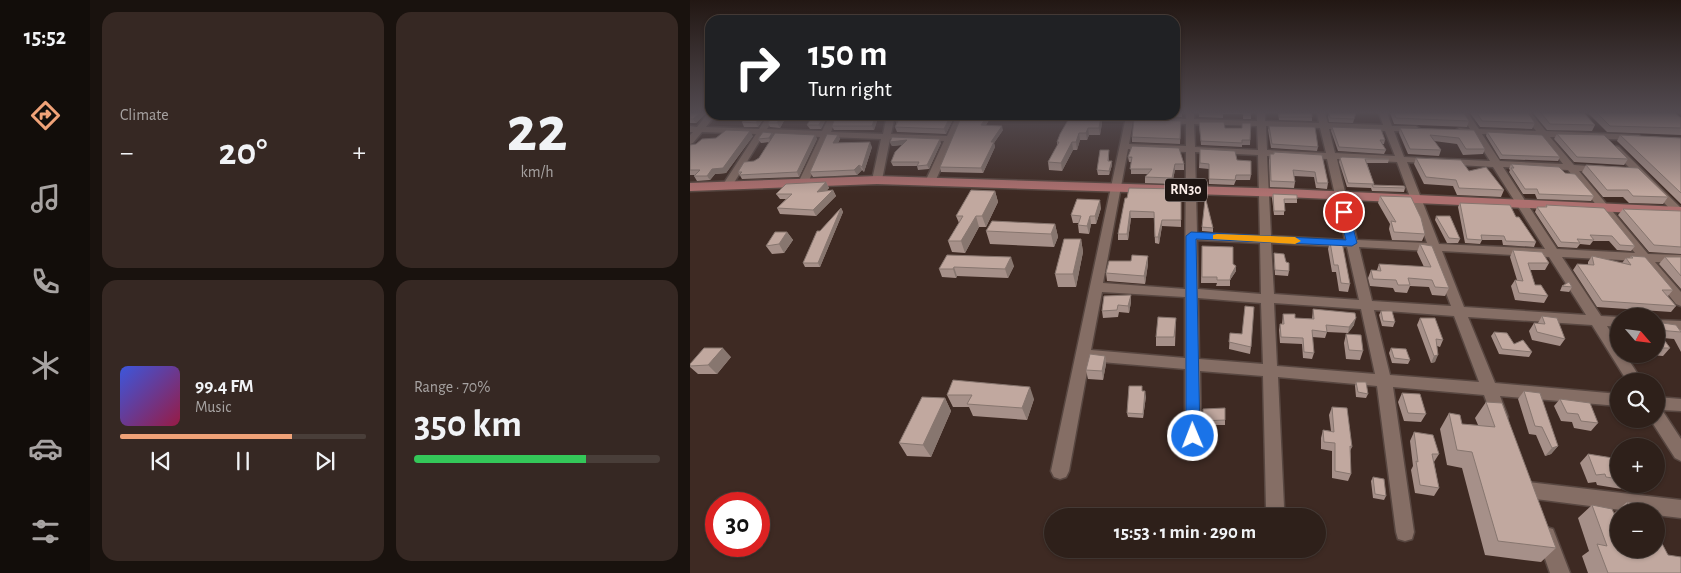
<!DOCTYPE html>
<meta charset="utf-8">
<style>
body{margin:0;font-family:"Alegreya Sans",sans-serif;background:#362823;color:#f1f3f6;height:100vh;display:flex;flex-direction:column;font-size:19px;white-space:nowrap}
*{box-sizing:border-box;margin:0}
p{font-size:16px;color:#a7a3a2}
.icon{flex:none;width:28px;height:28px;fill:none;stroke:currentColor;stroke-width:2;stroke-linecap:round;stroke-linejoin:round}
.map{position:relative;flex:1;overflow:hidden}
.sheet{display:flex;flex-direction:column;gap:12px;padding:12px;background:#19120e;width:600px}
.sheet>*{flex:none}
.top-card{position:absolute;left:15px;top:15px;width:475px;height:105px;border-radius:15px;box-shadow:0 1px 4px #0004,0 0 0 1px #493e39;background:#202124;color:#fff;overflow:hidden}
.needle{width:32px;rotate:118deg}
.controls{position:absolute;left:920px;top:308px;display:grid;gap:10px}
.controls a{display:grid;place-items:center;width:55px;height:55px;border-radius:50%;background:#2e201a;box-shadow:0 1px 4px #0004,0 0 0 1px #493e39;font-size:25px}
.speed{position:absolute;left:15px;top:492px;display:flex;gap:10px;font-size:25px;font-weight:700;text-align:center}
.speed>*{display:grid;place-content:center;width:65px;height:65px;border-radius:50%;background:#2e201a;box-shadow:0 1px 4px #0004,0 0 0 1px #493e39;line-height:1}
.speed .limit{border:8px solid #d22;background:#fff;color:#111}
.pin{position:absolute;display:grid;place-items:center;width:42px;height:42px;color:#fff;margin:-21px;border:2px solid #fff;border-radius:50%;box-shadow:0 1px 5px #0007}
.me{position:absolute;width:55px;margin:-28px;rotate:359deg;stroke-linejoin:round;filter:drop-shadow(0 0 4px #0008)}
.turn{display:flex;align-items:center;gap:18px;height:105px;padding:0 20px;font-size:22px}
.turn .icon{width:65px;height:65px;stroke-width:2.5}
.turn b{display:block;font-size:35px;line-height:42px}
.big{font-size:38px;font-weight:700;line-height:1.1}
.sheet .card{flex:1;display:flex;flex-direction:column;justify-content:center;gap:8px;min-width:0;padding:0 18px;border-radius:15px;background:#362823}
.sheet .dial{align-items:center;gap:0}
.dial b{font-size:65px;line-height:1}
.song{display:flex;align-items:center;gap:15px}
.cover{width:60px;height:60px;border-radius:8px;background:linear-gradient(135deg,hsl(230 70% 55%),hsl(340 70% 35%))}
.played{height:5px;border-radius:2px;background:linear-gradient(90deg,#f0a278 70%,#493e39 70%)}
.keys{display:flex;justify-content:space-around;direction:ltr}
.heat{display:flex;justify-content:space-between;align-items:center;font-size:28px;direction:ltr}
.charge{height:8px;border-radius:4px;background:linear-gradient(90deg,#34c759 70%,#493e39 0)}
.sheet .tiles{flex:1;display:grid;gap:12px;grid-template-columns:repeat(2,1fr)}
.trip{position:absolute;left:354px;top:508px;width:282px;height:50px;border-radius:25px;background:#2e201a;box-shadow:0 1px 4px #0004,0 0 0 1px #493e39;font-weight:700;line-height:50px;text-align:center}
main{display:flex;flex:1;min-height:0}
.menu{display:flex;flex-direction:column;width:90px;justify-content:space-around;align-items:center;background:#120d0a;color:#a7a3a2}
.menu .icon{width:35px;height:35px}
.menu .on{color:#f0a278}
.menu b{font-size:22px;color:#f1f3f6}
.map>svg:first-child{display:block}
.lines{fill:none;stroke-linecap:round;stroke-linejoin:round}
.minor-casing{stroke:#584741;stroke-width:3}
.major-casing{stroke:#584741;stroke-width:3}
.minor{fill:#856e65;fill-rule:evenodd}
.major{fill:#ad706f;fill-rule:evenodd}
.wall{fill:#a69089}
.shaded-wall{fill:#87766f}
.building{fill:#c1a89f;stroke:#87766f}
.route{fill:#1a73e8;stroke:#114b97}
.slow{fill:#f59e0b}
.labels{text-anchor:middle;dominant-baseline:central;stroke-width:5;stroke-linejoin:round;paint-order:stroke}
.shield{fill:#1e1512;stroke:#b9aca8;stroke-width:1}
.shield-label{font-size:14px;font-weight:bold;fill:#fbede8}
</style>
<main>
<nav class="menu">
<b>15:52</b>
<svg class="icon on" aria-label="directions" viewBox="0 0 24 24"><path d="M12 3l9 9-9 9-9-9zM9 14v-3h6M13 9l2 2-2 2"/></svg>
<svg class="icon" aria-label="music" viewBox="0 0 24 24"><path d="M9 18V5l10-2v13"/><circle cx="6" cy="18" r="3"/><circle cx="16" cy="16" r="3"/></svg>
<svg class="icon" aria-label="phone" viewBox="0 0 24 24"><path d="M5 4h4l2 5-3 2q2 4 5 5l2-3 5 2v4C11 20 4 13 5 4z"/></svg>
<svg class="icon" aria-label="climate" viewBox="0 0 24 24"><path d="M12 3v18M4 7l16 10M4 17L20 7"/></svg>
<svg class="icon" aria-label="car" viewBox="0 0 24 24"><path d="M5 17H2v-5l4-1 3-4h7l3 4 3 1v5h-3M9 17h6M6 11h13"/><circle cx="7" cy="17" r="2"/><circle cx="17" cy="17" r="2"/></svg>
<svg class="icon" aria-label="filters" viewBox="0 0 24 24"><path d="M4 7h16M4 17h16"/><circle cx="9" cy="7" r="2"/><circle cx="15" cy="17" r="2"/></svg>
</nav>
<section class="sheet">
<div class="tiles">
<div class="card"><p>Climate</p>
<div class="heat"><a>−</a><b class="big">20°</b><a>+</a></div>
</div>
<div class="card dial"><b>22</b><p>km/h</p></div>
<div class="card">
<div class="song"><i class="cover"></i><div><b>99.4 FM</b><p>Music</p></div></div>
<div class="played"></div>
<div class="keys"><svg class="icon" aria-label="previous" viewBox="0 0 24 24"><path d="M18 5L8 12l10 7zM5 5v14"/></svg><svg class="icon" aria-label="pause" viewBox="0 0 24 24"><path d="M8 5v14M16 5v14"/></svg><svg class="icon" aria-label="next" viewBox="0 0 24 24"><path d="M6 5l10 7-10 7zM19 5v14"/></svg></div>
</div>
<div class="card"><p>Range · 70%</p><b class="big">350 km</b><div class="charge"></div></div>
</div>
</section>
<div class="map">
<svg width="991" height="573" viewBox="0 0 991 573">
<rect width="100%" height="100%" fill="#3e2a23"/>
<g class="lines">
<defs>
<path id="minor" d="M18 113 25 115 16 127 69 129 78 115H86L77 129 132 131 140 115H148L141 132 193 134 197 115H205L201 134 257 136 267 115H275L244 184H236L235 182 254 141 200 139 192 180 187 183 182 180 191 139 138 137 118 183 113 186 108 183 130 137 74 134 42 186 37 189 32 186 66 134 12 132 3 143 0 144V135L3 132H0V126L7 127Z
M496 113H504V119L567 121V113H575V121L629 123 627 113H635L638 123 693 125 689 113H697L702 126H726L730 129 726 132 704 131 714 157 800 161 783 134H769L765 131 769 128 780 129 770 113H778L789 129 846 131 832 113H841L856 131 949 135 950 137 946 140 860 137 884 165 914 167V171L911 172 889 171 958 254 991 255V263L965 262 991 292V306L986 304 951 261 872 257 911 316 929 317V327L917 326 929 344V354H935L952 381H937L902 325 778 317 805 383 929 394V406L810 396 818 417 816 422 810 424 804 422 794 395 703 387 724 532 722 539 715 541 708 539 706 532 687 386 588 377 594 507 591 513 585 516 579 513 576 507 573 376 510 371 511 436 509 441 503 443 497 441 495 436V369L399 361 379 471 376 477 370 479 364 477 361 471 435 121 321 117 317 115H444V117L496 119ZM443 122 496 124V146L439 144ZM504 124 567 126 568 150 505 147ZM576 126 630 128 636 153 577 150ZM639 129 695 131 705 156 645 153ZM792 134 851 136 873 164 810 161ZM438 149 496 152 495 289 413 283ZM505 152 568 155 570 236 507 233ZM577 156 637 159 655 240 581 236ZM647 159 707 162 737 243 667 240ZM717 162 803 167 855 249 749 244ZM813 167 878 170 945 253 867 249ZM507 240 570 243 571 294 508 289ZM581 243 657 247 669 300 584 294ZM669 247 740 251 761 306 682 301ZM752 251 859 257 896 315 774 307ZM412 292 495 297V358L401 350ZM508 298 571 303 573 364 509 359ZM584 303 671 309 685 374 587 366ZM684 310 764 316 789 382 700 375Z
M926 146 929 147 991 208V217L987 216 923 151V147Z
M966 320 991 321V331L966 330Z
M966 397 991 399V411L972 410 991 439V461L985 458 960 419H966Z
M838 482 991 500V518L966 515V511H939L838 498 832 496 829 490 832 484Z
M856 527 863 529 880 573H860L847 536 849 529Z"/>
<path id="major" d="M187 176 596 189 991 207V215L596 197 187 184 0 191V183Z"/>
</defs>
<use href="#minor" class="minor-casing"/>
<use href="#major" class="major-casing"/>
<use href="#minor" class="minor"/>
<use href="#major" class="major"/>
</g>
<path class="wall" d="M0 113H16L6 123H0Z
M485 113H492V117L446 115H485Z
M509 113H561V119H553V114H533V118L509 117Z
M588 113H622V121L589 120Z
M639 113H666L663 123 639 122 638 117Z
M700 113H774L779 121 777 127 704 124Z
M780 113H838L845 123 842 129 790 127Z
M843 113H894L905 125 902 131 857 130Z
M898 113H985L991 118V135L917 132Z
M58 115H76L68 127H54L52 122Z
M83 115H111L107 118 96 117 90 128 80 127 78 123Z
M138 115 131 129H120L117 125Z
M189 115 184 130H144L142 126Z
M207 115H265L256 134 207 132 205 127 206 125Z
M272 115H302L296 125 313 130 304 143 305 147 293 173 251 172 250 167Z
M411 116 412 123 410 135H399L397 140H390L387 150H383L372 171 359 170 358 162 367 146V142Z
M491 121 490 144 442 142V137Z
M509 122 535 128H552L561 123 560 145H552V147L511 145Z
M579 126 628 147 627 151 581 148 578 130Z
M642 127 695 140 694 144H692L696 150 694 154 648 151 641 131Z
M710 128 784 130 795 149 793 154 773 155 767 144 744 141 751 150 749 156 718 154 709 133Z
M797 132 870 157 868 161 810 159 796 136Z
M82 133 84 135H125L127 139 109 177 52 179 48 172 69 158 79 142 71 143 68 139Z
M867 134 938 159 934 165 884 162 864 139Z
M148 135 150 139 148 143 182 147 174 172 172 170 167 175 123 177 120 172Z
M930 135 991 138V204L927 141Z
M63 136 36 173 25 174 20 180 7 181 4 176 5 175H0V145Z
M200 142 251 143 239 169 228 170 227 166H203L201 162 212 145 202 146Z
M510 149 547 160 561 175 560 180H546L544 185 519 184V169L509 168Z
M584 152 632 155 638 183 637 189 626 188 624 177 604 176 605 182 604 188 580 187 579 160 580 154H583Z
M419 154V161L422 165 419 175H408L407 170Z
M438 157 494 164V170H485L482 184 455 183V177L458 174H441V162H439Z
M650 158 699 159 698 163H677L684 185 715 188 714 192 682 191 681 188 657 187 649 162Z
M726 158 779 171 814 190 811 197 767 195 763 186 734 184 724 164Z
M821 164 875 173 904 196 901 201 847 199 845 194H833L819 172 820 170 819 169Z
M896 165 978 197 973 204 939 203 933 197H913L892 172Z
M136 182 139 188 136 191 143 190 146 196 126 216 90 214 87 208 96 199H90L86 194Z
M491 189V227L472 226 469 244 465 243 464 218H441L438 240H428V234L437 198Z
M305 191 308 202 296 227H289L275 253 262 252 258 241 269 223 266 216Z
M583 194 607 199V203H594V215H584L582 198Z
M690 196 735 234 732 241 702 240 699 229 700 224 688 203Z
M770 203 826 217 846 242 844 247 813 245 812 240H792L790 244 775 243 768 207Z
M856 205 945 246 941 251 927 250 919 241H903L900 245 890 244 887 248 868 247 845 212 847 207H855Z
M151 208 153 212 130 267H115L113 263 130 231Z
M411 208 406 224H401L399 234 389 233 388 225V223H383L381 215Z
M933 209 991 211V254L959 252 928 215Z
M746 216 770 239 768 243H757L745 220Z
M365 224 368 237 364 247 300 244 296 231Z
M512 227 523 228V232L512 231Z
M97 232 103 240 94 253 82 254 76 246Z
M391 239 393 252 386 287H368L365 274Z
M640 242 660 284 658 292 649 291 646 272H642L638 249Z
M730 244 759 288 755 296 742 295 739 287 720 286 717 293 705 292 703 288 680 286 678 278 681 270H687L689 264 734 267 727 252Z
M512 246 543 264 546 271 540 280V286H526L527 283H511Z
M823 250 859 263 855 270H840L845 285 858 296 854 303 825 300 821 286 825 280H827L820 257Z
M584 253 596 262 599 271 598 276 585 275 584 258Z
M257 255 324 266 318 278 267 276 266 278 252 277 249 269Z
M902 256 932 263 936 258H940L941 256 983 290 978 296 986 306 981 312 907 307 883 270 887 264 898 265V262Z
M975 257H991V289L969 264Z
M441 261 458 264 455 284 417 281 416 273Z
M872 286 882 287 879 292 870 291Z
M414 296 441 302 439 313 429 312 428 317 413 318 412 311Z
M623 309 664 325 658 333 637 332 635 338 622 337 624 353 622 359 613 358 612 344 590 343 589 330 590 324H592L593 314 605 318 622 319Z
M691 311 705 322 703 327 692 326 689 315Z
M852 316 875 339 870 346 842 340 839 331 844 323H848Z
M486 318 485 346H466V337Z
M730 318 753 340 750 347 747 346 745 362 741 363 727 325Z
M966 322 991 330V352L984 339 973 338 980 348 973 356 960 355V354H966Z
M929 324V334L925 329Z
M804 332 824 344 842 352 839 357 809 354 801 336Z
M540 333 552 334 561 347 560 354 539 349Z
M656 334 673 351 670 360 656 359 654 343Z
M701 348 720 360 718 364 702 363 699 353Z
M415 356 416 364 413 380 398 379 396 370Z
M41 357 27 374H8L0 367V364Z
M263 380 344 399 337 420 283 416 279 407H263L257 395Z
M666 382 678 394 676 398 666 397 665 386Z
M834 391 868 446 861 454 855 456 846 435 839 434 828 399Z
M712 393 736 414 731 422 714 421 708 402Z
M456 396 453 418 438 417 437 413Z
M255 398 261 411 241 457 217 456 209 443Z
M870 399 908 423 901 431 884 428 882 422 871 421 864 406Z
M796 402 866 548 851 562 795 555 772 468 757 465 750 429 759 413 772 424 788 425 785 418Z
M642 407 662 447 660 451 661 474 658 481 642 478V451L631 449V438L633 430 641 431 639 415Z
M513 409 535 420V425H513Z
M724 432 749 454 744 462 749 488 744 496 725 493 721 470 723 466 720 441Z
M898 454 929 459V484H945L938 490 907 485 906 482 898 483 890 463Z
M683 477 696 496 694 500 683 498 681 481Z
M937 502 956 511H929V549H966L978 555 991 573H898L892 556 899 551 888 518 902 505 924 513Z"/>
<path class="shaded-wall" d="M10 113H16L6 123 3 119Z
M71 115H76L68 127 66 123Z
M92 115H95L96 117 90 128 87 123Z
M105 115H111L107 118Z
M134 115H138L131 129 129 125Z
M186 115H189L184 130 182 126Z
M261 115H265L256 134 254 129Z
M298 115H302L293 130 291 125Z
M411 116 412 123 410 135 409 128Z
M312 126 313 130 304 143 305 147 293 173 291 168 301 142Z
M398 128 399 135 397 140 396 133Z
M60 131 63 136 36 173 25 174 20 180 17 176 22 169Z
M82 133 84 136 81 142 79 138Z
M389 133 390 140 387 150 386 142Z
M125 135 127 139 109 177 107 172Z
M148 135 150 139 145 148 143 143Z
M250 139 251 143 239 169 237 165Z
M217 140 219 144 202 146 200 142Z
M180 142 182 147 174 172 172 167Z
M382 142 383 150 372 171 371 163Z
M422 161V165L419 175V171Z
M485 164V170L482 184V178Z
M169 165 172 170 167 175 164 170Z
M136 182 139 188 130 197 127 192Z
M143 190 146 196 126 216 123 210Z
M305 191 308 202 296 227 292 216Z
M410 200 411 208 406 224 405 216Z
M151 208 153 212 130 267 128 263Z
M440 211 441 218 438 240 437 234Z
M286 216 289 227 275 253 271 241Z
M400 216 401 224 399 234 397 226Z
M472 220V226L469 244 468 237Z
M365 224 368 237 364 247 361 234Z
M97 232 103 240 94 253 89 244Z
M391 239 393 252 386 287 383 274Z
M458 256V264L455 284 454 276Z
M321 257 324 266 318 278 315 269Z
M546 266V271L540 280 541 275Z
M264 267 267 276 266 278 263 269Z
M441 295V302L439 313 438 306Z
M666 318 664 325 658 333 659 327Z
M33 348 41 357 27 374 18 365Z
M748 355 745 362 741 363 744 356Z
M415 356 416 364 413 380 412 371Z
M340 387 344 399 337 420 332 408Z
M455 391 456 396 453 418V414Z
M255 398 261 411 241 457 233 445Z
M868 446 861 454 855 456 862 448Z"/>
<path class="building" d="M0 113H10L3 119H0Z
M533 113V114H509V113Z
M553 113H561V115H553Z
M589 113H622V117H589Z
M639 113H666L664 119 640 118Z
M704 113H774L779 121 706 118Z
M787 113H838L845 123 792 121Z
M851 113H894L905 125 860 124Z
M907 113H985L991 118V128L920 126Z
M58 115H71L66 123 52 122Z
M83 115H92L87 123H78Z
M123 115H134L129 125H117Z
M146 115H186L182 126H142Z
M207 115H261L254 129 205 127 208 121H205Z
M272 115H298L291 125 312 126 301 142H304L291 168 250 167Z
M381 115 411 116 409 128H398L396 133H389L386 142H382L371 163 358 162 369 142H367L370 134Z
M444 119 491 121 490 139 442 137Z
M509 122H534L535 128H552V123H561L560 140H552V143L511 141Z
M579 126 625 127 628 147 582 144Z
M642 127 691 129 695 140H690L696 150 649 147Z
M710 128 784 130 795 149H776L769 138 740 135 751 150 720 149Z
M36 130 60 131 33 168 22 169 17 176H4L10 170H0V145L6 144 12 139 26 138Z
M73 132 82 133 79 138 68 139Z
M797 132 852 135 870 157 812 155Z
M85 133 125 135 107 172 49 175 52 172H48L54 162 64 161 69 158Z
M137 134 148 135 143 143 180 142 172 167 169 165 164 170 120 172Z
M867 134 914 135 938 159 887 157Z
M930 135 991 138V193Z
M202 137 250 139 237 165 227 166 229 162H201L205 152 217 140 200 142Z
M442 146 489 148 494 164H485L482 178 455 177 462 169H440L442 157H438Z
M510 149 545 151 547 160 561 161V175H546L545 180 519 179V164L510 163Z
M410 150H419L418 161H422L419 171 407 170Z
M584 152 632 155 638 183H627L625 172 603 170 605 182 581 181 580 154H584Z
M652 157 699 159H675L684 184 658 183 650 158Z
M726 158 771 160 779 171 796 167 814 190 769 188 766 180 736 177Z
M821 164 869 167 875 173 885 174 904 196 849 194 847 189H835L821 168H824Z
M896 165 948 168 978 197 943 196 938 190H917Z
M136 182 127 192 143 190 123 210 87 208 102 194H86L96 184Z
M682 185 714 186 715 188 683 187Z
M439 188 491 189V220H472L468 237H465L464 212 440 211 437 234H428L435 198H437Z
M281 190 305 191 292 216H286L271 241H258L273 216H266Z
M583 194 607 195V199H594L595 211H584Z
M690 196 721 197 731 218 735 234 704 232 701 221 706 222Z
M387 199 410 200 405 216H400L397 226 388 225 391 216 381 215Z
M515 200H516L523 228 512 227Z
M770 203 820 205 826 217H829L846 242 816 241 814 236 791 235 792 240 777 239Z
M856 205 914 208 945 246 930 245 922 236 900 235 904 240 887 239 890 243 871 242 847 207H857Z
M151 208 128 263H113L127 231H130Z
M933 209 991 211V247L964 245Z
M746 216H760L770 239 759 238Z
M302 221 365 224 361 234 296 231Z
M85 232H97L89 244 76 246Z
M374 239H391L383 274H365Z
M640 242H652L660 284 651 283 648 265H644Z
M730 244 742 246 759 288 745 287 742 280 718 278 720 285H708L706 280 683 279 681 270 691 271 689 264 741 267Z
M512 246 543 247V264L546 266 541 275 540 280H527V277H512Z
M823 250 852 252 859 263H838L845 285H851L858 296 829 293 825 280 833 281Z
M584 253 594 254 596 262 599 263V271L585 270Z
M257 255 321 257 315 269 264 267 263 269H249Z
M442 255 458 256 454 276 416 273 419 261H441Z
M902 256 941 265 936 258H943L941 256 955 257 983 290H972L986 306 912 301 887 264 904 265Z
M975 257H991V276Z
M879 282 882 287 872 286Z
M441 295 438 306 428 305 427 310 412 311 414 296Z
M555 306 564 307 561 347 539 342 540 333 552 334Z
M623 309 665 313 666 318 659 327 636 325 637 332 622 330 624 353 614 352 613 338 591 337 590 324H594L593 314H605V318L624 319Z
M691 311H702L705 322 693 321Z
M852 316 867 318 875 339 847 332 844 323 855 324Z
M468 317 486 318 484 337H466Z
M730 318H745L753 340 746 339 748 355 744 356Z
M966 322 986 325 991 332 967 330 980 348H967L966 346Z
M804 332 817 333 824 344 833 340 842 352 812 349Z
M656 334 671 335 673 351 659 350Z
M14 348H33L18 365 0 366V364Z
M701 348 716 349 720 360 704 358Z
M400 354 415 356 412 371 396 370Z
M263 380 340 387 332 408 277 404 282 395H257Z
M666 382H676L678 394 668 392Z
M439 386H452V391H455L453 414 437 413Z
M834 391 850 393 868 446 862 448 852 427 845 426Z
M712 393 730 394 736 414 718 413Z
M232 397 255 398 233 445 209 443Z
M870 399 900 403 908 423 891 421 888 414 877 413Z
M796 402 812 403 866 548 808 541 782 452 767 450 759 413 770 415 772 424 805 427Z
M642 407 657 408 662 447 660 446 661 474 645 471V443L634 442 633 430 644 432Z
M535 408V420L513 421V409Z
M724 432 743 435 749 454H742L749 488 730 485 726 461 728 462Z
M898 454 929 459V479L916 477 915 474 906 475Z
M683 477 694 479 696 496 685 494Z
M937 502 952 504 956 511H941Z
M902 505 922 509 929 525V549H938L961 553 959 549H966V532L978 555 991 557V573H918L907 544 917 546Z"/>
<linearGradient id="sky" x2="0" y2="1"><stop stop-color="#221713"/><stop offset="0.58" stop-color="#524a50"/><stop offset="1" stop-color="#524a50" stop-opacity="0"/></linearGradient>
<rect width="991" height="194" fill="url(#sky)"/>
<path class="route" d="M654 209 659 212 667 243 662 246 506 239 510 436 508 441 503 443 498 441 496 436V236L501 232 656 240 649 212Z"/>
<path class="slow" d="M527 234 605 237 611 241 605 244 523 239V235Z"/>
<g class="labels">
<rect class="shield" x="475" y="178.5" width="42" height="23" rx="4"/>
<g class="shield-label">
<text x="496" y="190">RN30</text>
</g>
</g>
</svg>
<div class="controls">
<a><svg class="needle" viewBox="-14 -14 28 28"><path d="M0-13l5 13h-10z" fill="#e53935"/><path d="M0 13l5-13h-10z" fill="#a7a3a2"/></svg></a>
<a><svg class="icon" aria-label="search" viewBox="0 0 24 24"><circle cx="10" cy="10" r="6"/><path d="M15 15l6 6"/></svg></a>
<a>+</a>
<a>−</a>
</div>
<div class="speed"><div class="limit">30</div></div>
<div class="pin" style="left:654px;top:212px;background:#d93025"><svg class="icon" aria-label="arrive" viewBox="0 0 24 24"><path d="M6 21V4h12l-3 4 3 4H6"/></svg></div>
<svg class="me" style="left:503px;top:436px" viewBox="-20 -20 40 40"><circle r="17" fill="#1a73e8" stroke="#fff" stroke-width="3"/><path d="M0-11L8 9 0 5-8 9z" fill="#fff"/></svg>
<div class="trip">15:53 · 1 min · 290 m</div>
<div class="top-card">
<div class="turn"><svg class="icon" aria-label="right" viewBox="0 0 24 24"><path d="M7 20v-9h11M14 6l5 5-5 5"/></svg><div><b>150 m</b>Turn right</div></div>
</div>
</div>
</main>
